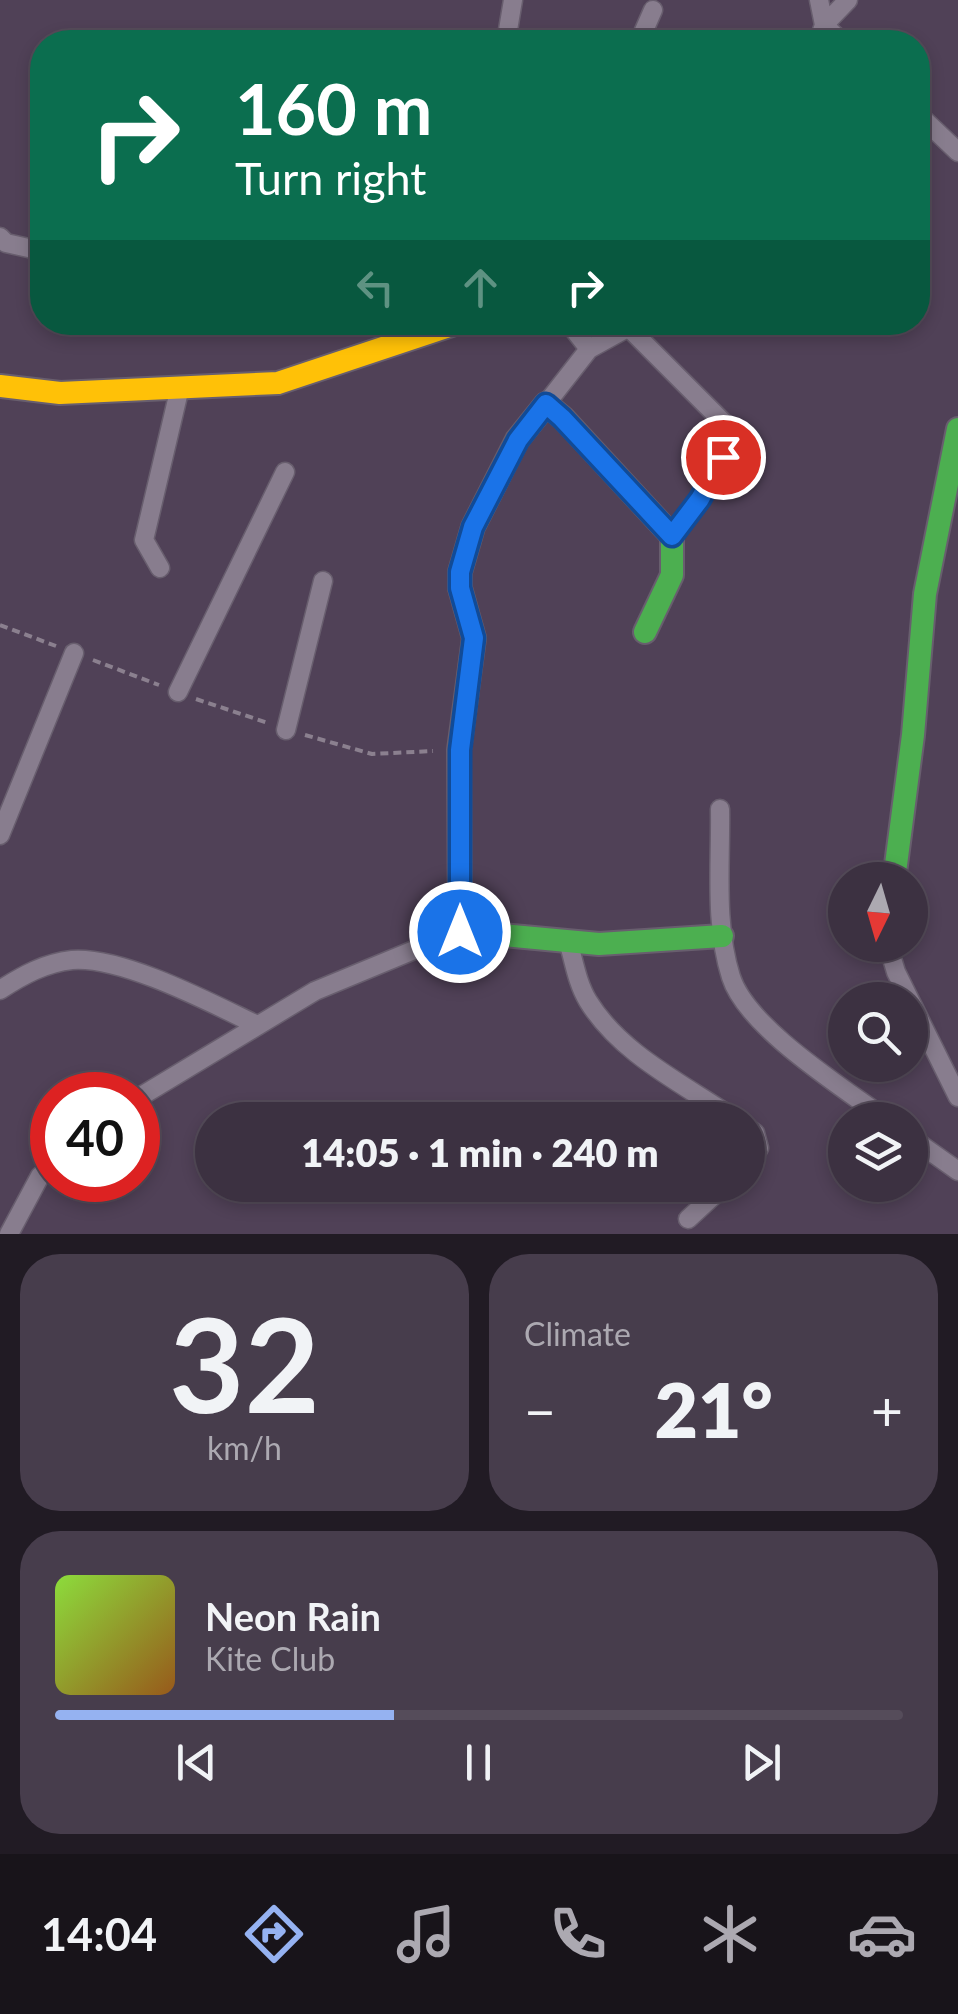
<!DOCTYPE html>
<meta charset="utf-8">
<style>
body{margin:0;font-family:Lato,sans-serif;background:#473d4c;color:#f1f3f6;height:100vh;display:flex;flex-direction:column;font-size:38px;white-space:nowrap}
*{box-sizing:border-box;margin:0}
p{font-size:32px;color:#aca9b1}
.icon{flex:none;width:55px;height:55px;fill:none;stroke:currentColor;stroke-width:2;stroke-linecap:round;stroke-linejoin:round}
.map{position:relative;height:1234px;overflow:hidden}
.panel{display:flex;flex-direction:column;gap:20px;padding:20px;background:#211b24;flex:1}
.panel>*{flex:none}
.hud{position:absolute;left:30px;top:30px;width:900px;height:305px;border-radius:40px;box-shadow:0 5px 15px #0003,0 0 0 2px #554c5a;background:#0b6e4f;color:#fff;overflow:hidden}
.needle{width:65px;rotate:185deg}
.fabs{position:absolute;left:828px;top:862px;display:grid;gap:20px}
.fabs a{display:grid;place-items:center;width:100px;height:100px;border-radius:50%;background:#3c3141;box-shadow:0 5px 15px #0003,0 0 0 2px #554c5a;font-size:50px}
.speed{position:absolute;left:30px;top:1072px;display:flex;gap:20px;font-size:50px;font-weight:700;text-align:center}
.speed>*{display:grid;place-content:center;width:130px;height:130px;border-radius:50%;background:#3c3141;box-shadow:0 5px 15px #0003,0 0 0 2px #554c5a;line-height:1}
.speed .limit{border:15px solid #d22;background:#fff;color:#111}
.pin{position:absolute;display:grid;place-items:center;width:85px;height:85px;color:#fff;margin:-42px;border:5px solid #fff;border-radius:50%;box-shadow:0 2px 10px #0007}
.me{position:absolute;width:110px;margin:-55px;rotate:0deg;stroke-linejoin:round;filter:drop-shadow(0 0 8px #0008)}
.turn{display:flex;align-items:center;gap:35px;height:210px;padding:0 40px;font-size:45px}
.turn .icon{width:130px;height:130px;stroke-width:2.5}
.turn b{display:block;font-size:70px;line-height:85px}
.lanes{display:flex;align-items:center;height:95px;padding:0 40px;background:#0003;justify-content:center;gap:50px;direction:ltr}
.lanes .off{opacity:.35}
.big{font-size:75px;font-weight:800;line-height:1.1}
.panel .tile{flex:1;display:flex;flex-direction:column;justify-content:center;gap:15px;min-width:0;padding:0 35px;border-radius:40px;background:#473d4c}
.panel .dial{align-items:center;gap:0}
.dial b{font-size:130px;line-height:1}
.song{display:flex;align-items:center;gap:30px}
.cover{width:120px;height:120px;border-radius:15px;background:linear-gradient(135deg,hsl(90 70% 55%),hsl(30 70% 35%))}
.played{height:10px;border-radius:5px;background:linear-gradient(90deg,#95b2f1 40%,#554c5a 40%)}
.keys{display:flex;justify-content:space-around;direction:ltr}
.heat{display:flex;justify-content:space-between;align-items:center;font-size:55px;direction:ltr}
.panel .tiles{flex:1;display:grid;gap:20px;grid-template-columns:1fr 1fr}
.tile:last-child{grid-column:span 2}
.trip{position:absolute;left:195px;top:1102px;width:570px;height:100px;border-radius:50px;background:#3c3141;box-shadow:0 5px 15px #0003,0 0 0 2px #554c5a;font-weight:800;line-height:100px;text-align:center}
.menu{display:flex;height:160px;justify-content:space-around;align-items:center;background:#18141a;color:#aca9b1}
.menu .icon{width:70px;height:70px}
.menu .current{color:#95b2f1}
.menu b{font-size:45px;color:#f1f3f6}
.map>svg:first-child{display:block}
.lines{fill:none;stroke-linecap:round;stroke-linejoin:round}
.street-casing{stroke:#685e6e;stroke-width:21}
.fast-casing{stroke:#685e6e;stroke-width:26}
.slow-casing{stroke:#685e6e;stroke-width:26}
.path{stroke:#8b808f;stroke-width:4;stroke-dasharray:8 5;stroke-linecap:butt}
.street{stroke:#887d8e;stroke-width:18}
.fast{stroke:#4caf50;stroke-width:22}
.slow{stroke:#ffc107;stroke-width:22}
.route-casing{stroke:#114b97;stroke-width:25}
.route{stroke:#1a73e8;stroke-width:18}
</style>
<div class="map">
<svg width="958" height="1234" viewBox="0 0 958 1234">
<rect width="100%" height="100%" fill="#504157"/>
<g class="lines">
<defs>
<path id="street" d="M819 0 824 25
M824 25 842 42
M506 42 513 0
M639 42 653 10
M818 42 824 25 848 0
M918 114 958 152
M0 237 6 243 42 251
M568 322 589 349 638 322
M629 328 725 424C733 465 695 505 672 536
M546 404 589 349
M160 568 144 540 180 387
M178 692 285 472
M286 730 323 581
M720 809C721 863 714 924 731 977 747 1028 844 1088 887 1120
M0 835 74 653
M568 941C574 961 577 983 588 1001 621 1055 686 1085 736 1120
M888 945 896 972 958 1097
M0 990C23 975 45 963 72 960 122 956 211 1003 257 1025
M138 1098 315 991 460 931
M748 1128 755 1133 759 1148 748 1165
M910 1137 958 1171
M688 1219 725 1185
M9 1234 40 1176 52 1166"/>
<path id="fast" d="M645 632 672 575V536L563 418 546 404 517 440 473 527 460 572V588L474 638 459 750 460 931 599 944 722 936
M894 880 913 735 925 594 958 429"/>
<path id="slow" d="M0 386 60 393 278 383 461 322"/>
</defs>
<use href="#street" class="street-casing"/>
<use href="#fast" class="fast-casing"/>
<use href="#slow" class="slow-casing"/>
<path class="path" d="M0 625 56 646
M93 660 159 685
M196 699 268 723
M305 735 372 754 433 751"/>
<use href="#street" class="street"/>
<use href="#fast" class="fast"/>
<use href="#slow" class="slow"/>
</g>
<g class="lines">
<defs>
<path id="route" d="M460 932V750L474 638 460 588V572L473 527 518 440 546 404 562 418 672 536 700 499 723 457"/>
</defs>
<use href="#route" class="route-casing"/>
<use href="#route" class="route"/>
</g>
</svg>
<div class="fabs">
<a><svg class="needle" viewBox="-14 -14 28 28"><path d="M0-13l5 13h-10z" fill="#e53935"/><path d="M0 13l5-13h-10z" fill="#aca9b1"/></svg></a>
<a><svg class="icon" aria-label="search" viewBox="0 0 24 24"><circle cx="10" cy="10" r="6"/><path d="M15 15l6 6"/></svg></a>
<a><svg class="icon" aria-label="layers" viewBox="0 0 24 24"><path d="M12 4l9 5-9 5-9-5zM3 14l9 5 9-5"/></svg></a>
</div>
<div class="speed"><div class="limit">40</div></div>
<div class="pin" style="left:723px;top:457px;background:#d93025"><svg class="icon" aria-label="arrive" viewBox="0 0 24 24"><path d="M6 21V4h12l-3 4 3 4H6"/></svg></div>
<svg class="me" style="left:460px;top:932px" viewBox="-20 -20 40 40"><circle r="17" fill="#1a73e8" stroke="#fff" stroke-width="3"/><path d="M0-11L8 9 0 5-8 9z" fill="#fff"/></svg>
<div class="trip">14:05 · 1 min · 240 m</div>
<div class="hud">
<div class="turn"><svg class="icon" aria-label="right" viewBox="0 0 24 24"><path d="M7 20v-9h11M14 6l5 5-5 5"/></svg><div><b>160 m</b>Turn right</div></div>
<div class="lanes"><svg class="icon off" aria-label="left" viewBox="0 0 24 24"><path d="M17 20v-9H6M10 6l-5 5 5 5"/></svg><svg class="icon off" aria-label="ahead" viewBox="0 0 24 24"><path d="M12 20V5M6 11l6-6 6 6"/></svg><svg class="icon" aria-label="right" viewBox="0 0 24 24"><path d="M7 20v-9h11M14 6l5 5-5 5"/></svg></div>
</div>
</div>
<section class="panel">
<div class="tiles">
<div class="tile dial"><b>32</b><p>km/h</p></div>
<div class="tile"><p>Climate</p>
<div class="heat"><a>−</a><b class="big">21°</b><a>+</a></div>
</div>
<div class="tile">
<div class="song"><i class="cover"></i><div><b>Neon Rain</b><p>Kite Club</p></div></div>
<div class="played"></div>
<div class="keys"><svg class="icon" aria-label="previous" viewBox="0 0 24 24"><path d="M18 5L8 12l10 7zM5 5v14"/></svg><svg class="icon" aria-label="pause" viewBox="0 0 24 24"><path d="M8 5v14M16 5v14"/></svg><svg class="icon" aria-label="next" viewBox="0 0 24 24"><path d="M6 5l10 7-10 7zM19 5v14"/></svg></div>
</div>
</div>
</section>
<nav class="menu">
<b>14:04</b>
<svg class="icon current" aria-label="directions" viewBox="0 0 24 24"><path d="M12 3l9 9-9 9-9-9zM9 14v-3h6M13 9l2 2-2 2"/></svg>
<svg class="icon" aria-label="music" viewBox="0 0 24 24"><path d="M9 18V5l10-2v13"/><circle cx="6" cy="18" r="3"/><circle cx="16" cy="16" r="3"/></svg>
<svg class="icon" aria-label="phone" viewBox="0 0 24 24"><path d="M5 4h4l2 5-3 2q2 4 5 5l2-3 5 2v4C11 20 4 13 5 4z"/></svg>
<svg class="icon" aria-label="climate" viewBox="0 0 24 24"><path d="M12 3v18M4 7l16 10M4 17L20 7"/></svg>
<svg class="icon" aria-label="car" viewBox="0 0 24 24"><path d="M5 17H2v-5l4-1 3-4h7l3 4 3 1v5h-3M9 17h6M6 11h13"/><circle cx="7" cy="17" r="2"/><circle cx="17" cy="17" r="2"/></svg>
</nav>
